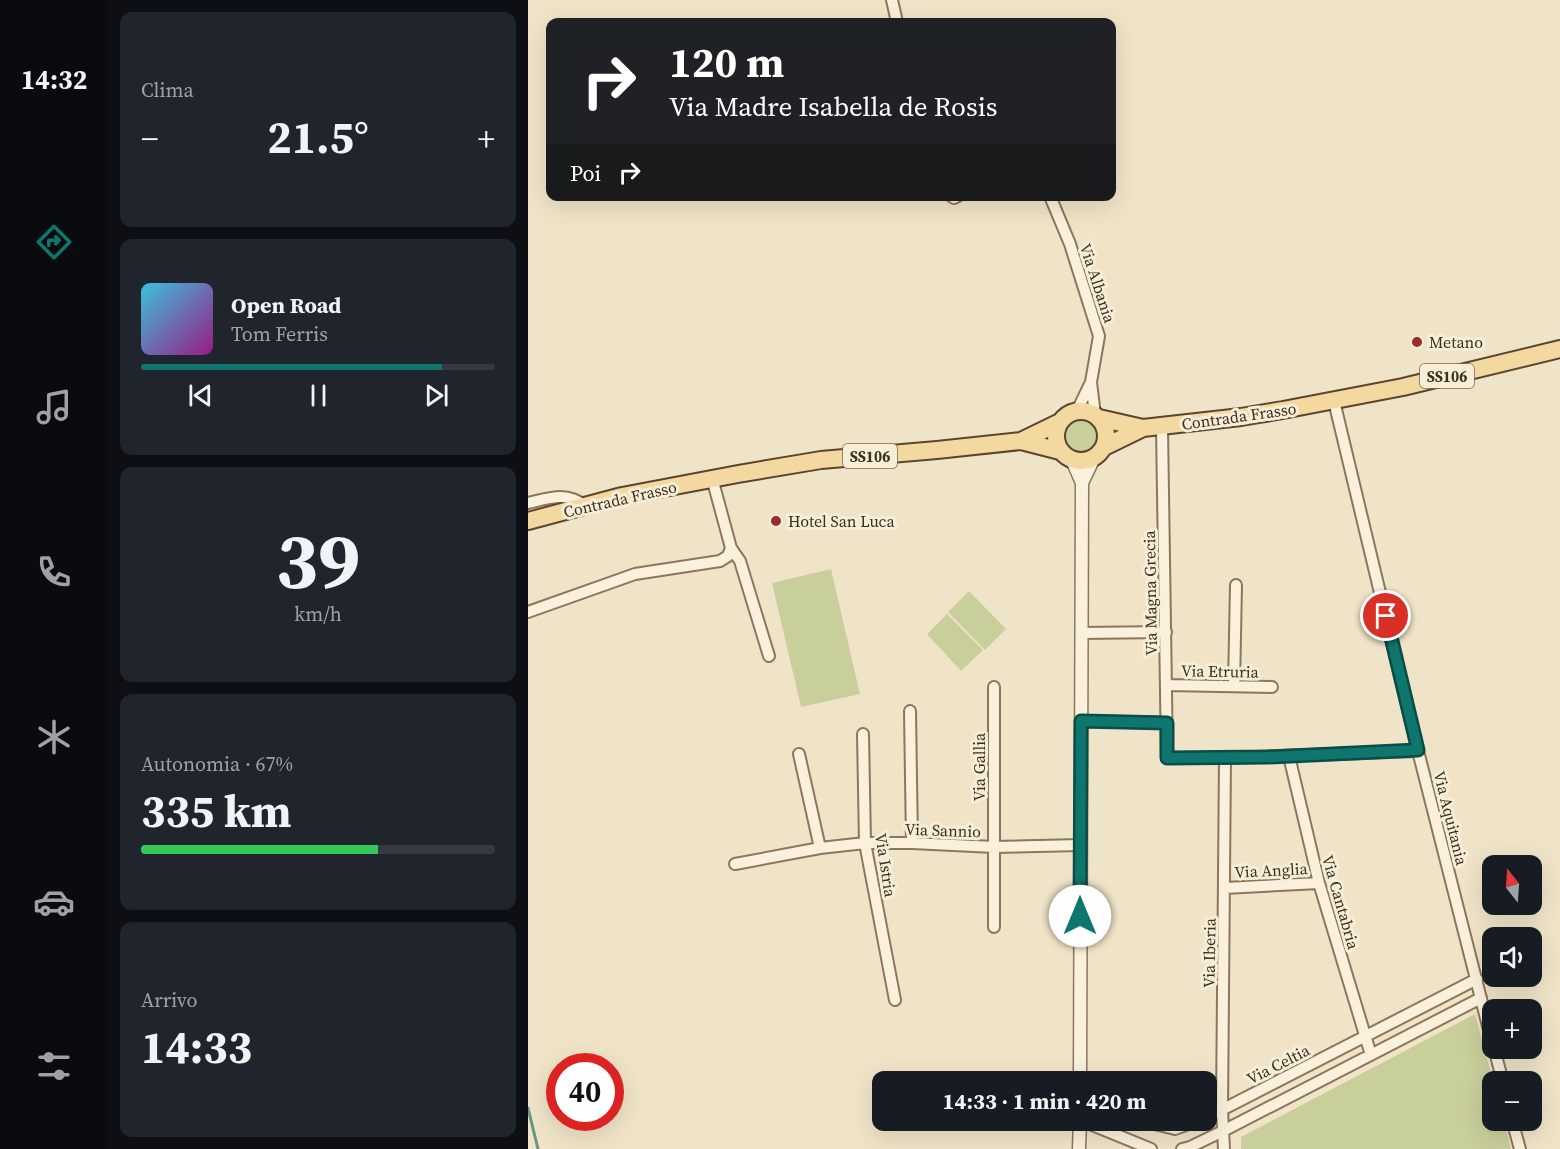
<!DOCTYPE html>
<html lang="it">
<meta charset="utf-8">
<style>
body{margin:0;font-family:"Source Serif 4",serif;background:#20242c;color:#f1f3f6;height:100vh;display:flex;flex-direction:column;font-size:22px;white-space:nowrap}
*{box-sizing:border-box;margin:0}
p{font-size:20px;color:#9ea1a6}
.icon{flex:none;width:33px;height:33px;fill:none;stroke:currentColor;stroke-width:2;stroke-linecap:round;stroke-linejoin:round}
.map{position:relative;flex:1;overflow:hidden}
.panel{display:flex;flex-direction:column;gap:12px;padding:12px;background:#0d0f14;width:420px}
.panel>*{flex:none}
.banner{position:absolute;left:18px;top:18px;width:570px;height:183px;border-radius:12px;box-shadow:0 6px 24px #0002;background:#202124;color:#fff;overflow:hidden}
.needle{width:39px;rotate:343deg}
.fabs{position:absolute;left:954px;top:855px;display:grid;gap:12px}
.fabs a{display:grid;place-items:center;width:60px;height:60px;border-radius:12px;background:#171b24;box-shadow:0 6px 24px #0002;font-size:30px}
.speed{position:absolute;left:18px;top:1053px;display:flex;gap:12px;font-size:30px;font-weight:700;text-align:center}
.speed>*{display:grid;place-content:center;width:78px;height:78px;border-radius:50%;background:#171b24;box-shadow:0 6px 24px #0002;line-height:1}
.speed .limit{border:9px solid #d22;background:#fff;color:#111}
.pin{position:absolute;display:grid;place-items:center;width:51px;height:51px;color:#fff;margin:-26px;border:3px solid #fff;border-radius:50%;box-shadow:0 2px 6px #0007}
.me{position:absolute;width:66px;margin:-33px;rotate:0deg;stroke-linejoin:round;filter:drop-shadow(0 0 4px #0008)}
.turn{display:flex;align-items:center;gap:21px;height:126px;padding:0 24px;font-size:27px}
.turn .icon{width:78px;height:78px;stroke-width:2.5}
.turn b{display:block;font-size:42px;line-height:51px}
.then{display:flex;align-items:center;height:57px;padding:0 24px;background:#0003;gap:12px;font-size:22px}
.big{font-size:45px;font-weight:700;line-height:1.1}
.panel .card{flex:1;display:flex;flex-direction:column;justify-content:center;gap:9px;min-width:0;padding:0 21px;border-radius:12px;background:#20242c}
.panel .dial{align-items:center;gap:0}
.dial b{font-size:78px;line-height:1}
.song{display:flex;align-items:center;gap:18px}
.cover{width:72px;height:72px;border-radius:9px;background:linear-gradient(135deg,hsl(190 70% 55%),hsl(310 70% 35%))}
.played{height:6px;border-radius:3px;background:linear-gradient(90deg,#0f766e 85%,#363941 85%)}
.keys{display:flex;justify-content:space-around;direction:ltr}
.heat{display:flex;justify-content:space-between;align-items:center;font-size:33px;direction:ltr}
.charge{height:9px;border-radius:4px;background:linear-gradient(90deg,#34c759 67%,#363941 0)}
.trip{position:absolute;left:344px;top:1071px;width:345px;height:60px;border-radius:12px;background:#171b24;box-shadow:0 6px 24px #0002;font-weight:700;line-height:60px;text-align:center}
main{display:flex;flex:1;min-height:0}
.tabs{display:flex;flex-direction:column;width:108px;justify-content:space-around;align-items:center;background:#090b0e;color:#9ea1a6}
.tabs .icon{width:42px;height:42px}
.tabs .selected{color:#0f766e}
.tabs b{font-size:27px;color:#f1f3f6}
.map>svg:first-child{display:block}
.green{fill:#c9cf9b}
.lines{fill:none;stroke-linecap:round;stroke-linejoin:round}
.stream{stroke:#6f938a;stroke-width:3}
.minor-casing{stroke:#8d765c;stroke-width:14}
.tertiary-casing{stroke:#8d765c;stroke-width:15}
.primary-casing{stroke:#5b4430;stroke-width:20}
.minor{stroke:#faf1dc;stroke-width:10}
.tertiary{stroke:#faf1dc;stroke-width:12}
.primary{stroke:#f3d9a0;stroke-width:16}
.route-casing{stroke:#0a4d48;stroke-width:15}
.route{stroke:#0f766e;stroke-width:10}
.poi-dot{fill:#9e2a2b;stroke:#f7eed8;stroke-width:2}
.labels{text-anchor:middle;dominant-baseline:central;stroke-width:6;stroke-linejoin:round;paint-order:stroke}
.shield{fill:#f7eed8;stroke:#756857;stroke-width:1.5}
.shield-label{font-size:15px;font-weight:bold;fill:#3d2e20}
.street-label{font-size:16px;fill:#3d2e20;stroke:#f7eed8}
.poi-label{font-size:16px;fill:#3d2e20;stroke:#f7eed8;text-anchor:start}
</style>
<main>
<nav class="tabs">
<b>14:32</b>
<svg class="icon selected" aria-label="directions" viewBox="0 0 24 24"><path d="M12 3l9 9-9 9-9-9zM9 14v-3h6M13 9l2 2-2 2"/></svg>
<svg class="icon" aria-label="music" viewBox="0 0 24 24"><path d="M9 18V5l10-2v13"/><circle cx="6" cy="18" r="3"/><circle cx="16" cy="16" r="3"/></svg>
<svg class="icon" aria-label="phone" viewBox="0 0 24 24"><path d="M5 4h4l2 5-3 2q2 4 5 5l2-3 5 2v4C11 20 4 13 5 4z"/></svg>
<svg class="icon" aria-label="climate" viewBox="0 0 24 24"><path d="M12 3v18M4 7l16 10M4 17L20 7"/></svg>
<svg class="icon" aria-label="car" viewBox="0 0 24 24"><path d="M5 17H2v-5l4-1 3-4h7l3 4 3 1v5h-3M9 17h6M6 11h13"/><circle cx="7" cy="17" r="2"/><circle cx="17" cy="17" r="2"/></svg>
<svg class="icon" aria-label="filters" viewBox="0 0 24 24"><path d="M4 7h16M4 17h16"/><circle cx="9" cy="7" r="2"/><circle cx="15" cy="17" r="2"/></svg>
</nav>
<section class="panel">
<div class="card"><p>Clima</p>
<div class="heat"><a>−</a><b class="big">21.5°</b><a>+</a></div>
</div>
<div class="card">
<div class="song"><i class="cover"></i><div><b>Open Road</b><p>Tom Ferris</p></div></div>
<div class="played"></div>
<div class="keys"><svg class="icon" aria-label="previous" viewBox="0 0 24 24"><path d="M18 5L8 12l10 7zM5 5v14"/></svg><svg class="icon" aria-label="pause" viewBox="0 0 24 24"><path d="M8 5v14M16 5v14"/></svg><svg class="icon" aria-label="next" viewBox="0 0 24 24"><path d="M6 5l10 7-10 7zM19 5v14"/></svg></div>
</div>
<div class="card dial"><b>39</b><p>km/h</p></div>
<div class="card"><p>Autonomia · 67%</p><b class="big">335 km</b><div class="charge"></div></div>
<div class="card"><p>Arrivo</p><b class="big">14:33</b></div>
</section>
<div class="map">
<svg width="1032" height="1149" viewBox="0 0 1032 1149">
<rect width="100%" height="100%" fill="#f0e4c8"/>
<path class="green" d="M535 435a18 18 0 1 1 36 0a18 18 0 1 1-36 0Z
M303 569 332 694 273 707 244 583Z
M441 591 478 629 457 650 420 612Z
M419 614 455 650 433 671 399 634Z
M947 1014 965 1081 964 1120 976 1121 983 1149H713V1137Z"/>
<g class="lines">
<path class="stream" d="M0 1108 10 1149"/>
<defs>
<path id="minor" d="M364 0 369 22
M423 196 426 198 430 196
M522 196 542 244 571 336 563 382 567 415
M806 401 890 751 964 1042
M549 411 563 382
M634 427 639 758H697L890 751
M184 478 203 548 212 561 241 656
M0 503C21 498 39 491 57 506
M0 612 107 574 192 561 200 556 203 548
M554 633 638 632
M639 685 744 687
M706 686 708 585
M466 687V927
M382 711 384 843
M553 721 639 723
M335 734 337 843 367 1000
M271 754 292 848
M761 756 791 883 843 1055
M207 864 292 848 337 843H384L466 847 553 845
M697 888 791 883
M966 1048 975 1082
M678 1118 949 979
M552 1120 623 1149
M610 1120 647 1129 672 1120
M984 1120 992 1149
M654 1149 662 1147 695 1131 953 998
M696 1149 694 1110 697 758"/>
<path id="tertiary" d="M544 460 554 483 552 1082
M554 483 566 458
M551 1149 552 1120"/>
<path id="primary" d="M528 436a25 25 0 1 1 50 0a25 25 0 1 1-50 0Z
M571 418 615 428 713 417 755 410 875 387 1032 349
M493 441 532 451
M576 447 615 428
M0 521 94 496 210 474 293 460 409 450 493 441 530 423"/>
</defs>
<use href="#minor" class="minor-casing"/>
<use href="#tertiary" class="tertiary-casing"/>
<use href="#primary" class="primary-casing"/>
<use href="#minor" class="minor"/>
<use href="#tertiary" class="tertiary"/>
<use href="#primary" class="primary"/>
</g>
<g class="lines">
<defs>
<path id="route" d="M552 916 553 721 639 723V758L740 757 890 750 858 616"/>
</defs>
<use href="#route" class="route-casing"/>
<use href="#route" class="route"/>
</g>
<g class="poi-dot">
<circle cx="889" cy="342" r="6"/>
<circle cx="248" cy="521" r="6"/>
</g>
<g class="labels">
<g class="shield">
<rect x="892" y="364" width="54" height="24" rx="4.5"/>
<rect x="315" y="444" width="54" height="24" rx="4.5"/>
</g>
<g class="shield-label">
<text x="919" y="376">SS106</text>
<text x="342" y="456">SS106</text>
</g>
<g class="street-label">
<text transform="translate(570 283) rotate(72)">Via Albania</text>
<text transform="translate(711 416) rotate(-8)">Contrada Frasso</text>
<text transform="translate(92 499) rotate(-13)">Contrada Frasso</text>
<text transform="translate(622 593) rotate(-91)">Via Magna Grecia</text>
<text transform="translate(692 671) rotate(1)">Via Etruria</text>
<text transform="translate(451 767) rotate(-90)">Via Gallia</text>
<text transform="translate(923 818) rotate(76)">Via Aquitania</text>
<text transform="translate(415 830) rotate(2)">Via Sannio</text>
<text transform="translate(358 865) rotate(81)">Via Istria</text>
<text transform="translate(743 870) rotate(-3)">Via Anglia</text>
<text transform="translate(813 902) rotate(74)">Via Cantabria</text>
<text transform="translate(681 953) rotate(-89)">Via Iberia</text>
<text transform="translate(750 1064) rotate(-27)">Via Celtia</text>
</g>
<g class="poi-label">
<text x="901" y="342">Metano</text>
<text x="260" y="521">Hotel San Luca</text>
</g>
</g>
</svg>
<div class="fabs">
<a><svg class="needle" viewBox="-14 -14 28 28"><path d="M0-13l5 13h-10z" fill="#e53935"/><path d="M0 13l5-13h-10z" fill="#9ea1a6"/></svg></a>
<a><svg class="icon" aria-label="sound" viewBox="0 0 24 24"><path d="M4 9h4l5-4v14l-5-4H4zM17 9q2 3 0 6"/></svg></a>
<a>+</a>
<a>−</a>
</div>
<div class="speed"><div class="limit">40</div></div>
<div class="pin" style="left:858px;top:616px;background:#d93025"><svg class="icon" aria-label="arrive" viewBox="0 0 24 24"><path d="M6 21V4h12l-3 4 3 4H6"/></svg></div>
<svg class="me" style="left:552px;top:916px" viewBox="-20 -20 40 40"><circle r="19" fill="#fff"/><path d="M0-13L10 11 0 6-10 11z" fill="#0f766e"/></svg>
<div class="trip">14:33 · 1 min · 420 m</div>
<div class="banner">
<div class="turn"><svg class="icon" aria-label="right" viewBox="0 0 24 24"><path d="M7 20v-9h11M14 6l5 5-5 5"/></svg><div><b>120 m</b>Via Madre Isabella de Rosis</div></div>
<div class="then">Poi<svg class="icon" aria-label="right" viewBox="0 0 24 24"><path d="M7 20v-9h11M14 6l5 5-5 5"/></svg></div>
</div>
</div>
</main>
